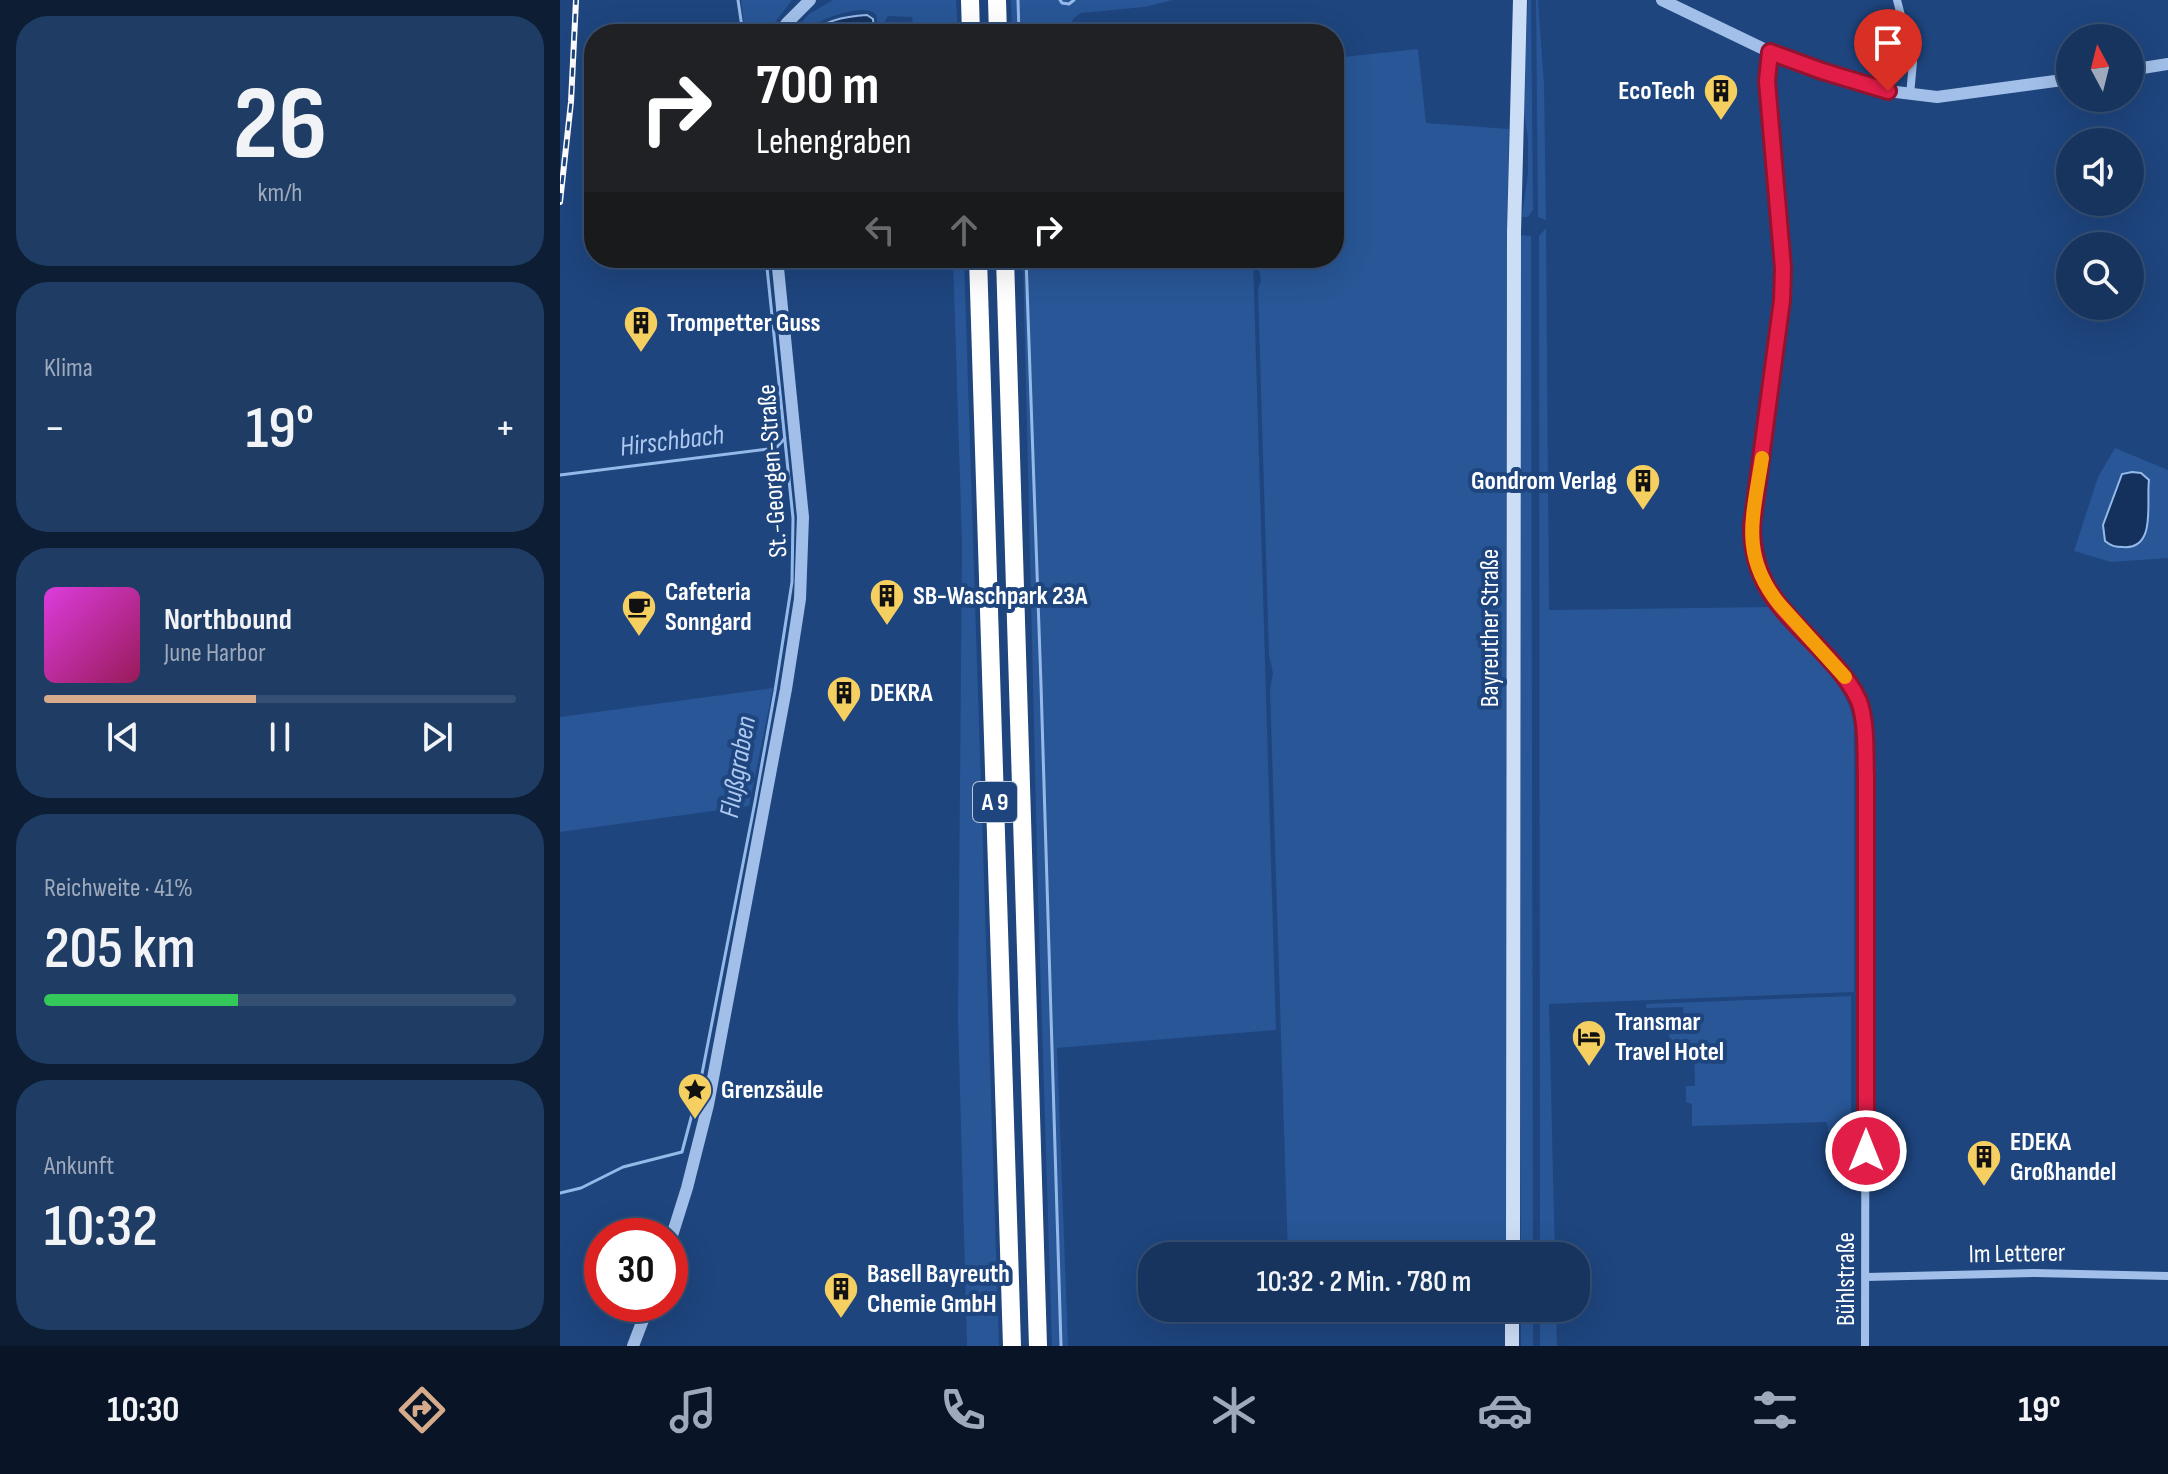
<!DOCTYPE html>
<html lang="de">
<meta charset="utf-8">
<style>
body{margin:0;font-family:"Sofia Sans Condensed",sans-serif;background:#1f3c64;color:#f1f3f6;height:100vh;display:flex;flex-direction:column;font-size:30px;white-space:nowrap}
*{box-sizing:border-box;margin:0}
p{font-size:26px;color:#9eaabc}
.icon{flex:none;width:44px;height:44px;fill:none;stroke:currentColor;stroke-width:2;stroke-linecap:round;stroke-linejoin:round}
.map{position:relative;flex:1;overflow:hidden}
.sheet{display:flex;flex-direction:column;gap:16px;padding:16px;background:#0c1d34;width:560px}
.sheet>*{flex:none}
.guide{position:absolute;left:24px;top:24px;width:760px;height:244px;border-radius:32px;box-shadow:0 8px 32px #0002,0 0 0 2px #354f73;background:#202124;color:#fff;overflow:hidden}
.needle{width:52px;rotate:353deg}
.controls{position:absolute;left:1496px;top:24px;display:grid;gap:16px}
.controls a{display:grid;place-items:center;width:88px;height:88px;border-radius:50%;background:#16345e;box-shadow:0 8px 32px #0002,0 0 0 2px #354f73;font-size:40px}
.speed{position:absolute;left:24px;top:1218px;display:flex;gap:16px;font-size:40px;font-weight:700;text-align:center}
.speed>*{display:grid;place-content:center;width:104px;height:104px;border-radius:50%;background:#16345e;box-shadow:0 8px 32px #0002,0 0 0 2px #354f73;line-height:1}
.speed .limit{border:12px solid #d22;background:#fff;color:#111}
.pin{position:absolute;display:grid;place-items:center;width:68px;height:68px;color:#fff;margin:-82px -34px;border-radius:50% 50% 50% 0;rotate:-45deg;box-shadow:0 0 8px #0007}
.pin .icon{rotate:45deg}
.me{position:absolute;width:88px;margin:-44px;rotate:0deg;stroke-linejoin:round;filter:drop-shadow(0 0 6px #0008)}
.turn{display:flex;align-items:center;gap:28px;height:168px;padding:0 40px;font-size:36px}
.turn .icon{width:104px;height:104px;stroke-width:2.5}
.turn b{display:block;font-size:56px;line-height:68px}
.lanes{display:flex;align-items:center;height:76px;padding:0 40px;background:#0003;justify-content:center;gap:40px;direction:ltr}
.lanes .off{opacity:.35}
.big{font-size:60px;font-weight:600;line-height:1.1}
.sheet .widget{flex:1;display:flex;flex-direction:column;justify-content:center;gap:12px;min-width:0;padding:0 28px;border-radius:32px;background:#1f3c64}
.sheet .dial{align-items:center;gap:0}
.dial b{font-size:104px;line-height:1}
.song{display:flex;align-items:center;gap:24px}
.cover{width:96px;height:96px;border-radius:12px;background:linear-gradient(135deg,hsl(300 70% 55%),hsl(330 70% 35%))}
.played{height:8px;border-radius:4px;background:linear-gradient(90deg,#d6ab8b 45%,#354f73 45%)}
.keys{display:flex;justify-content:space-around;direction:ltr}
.heat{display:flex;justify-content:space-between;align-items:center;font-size:44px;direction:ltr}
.charge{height:12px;border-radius:6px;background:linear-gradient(90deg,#34c759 41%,#354f73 0)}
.trip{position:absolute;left:578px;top:1242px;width:452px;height:80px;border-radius:32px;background:#16345e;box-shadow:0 8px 32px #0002,0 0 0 2px #354f73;font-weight:600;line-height:80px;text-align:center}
.menu{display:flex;height:128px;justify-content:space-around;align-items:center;background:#091526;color:#9eaabc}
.menu .icon{width:56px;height:56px}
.menu .on{color:#d6ab8b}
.menu b{font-size:36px;color:#f1f3f6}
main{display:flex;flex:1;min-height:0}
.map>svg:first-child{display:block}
.green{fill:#285696;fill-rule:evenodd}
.water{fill:#14315d;stroke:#95bae9;stroke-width:2}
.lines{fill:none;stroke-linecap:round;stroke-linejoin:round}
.stream{stroke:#95bae9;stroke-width:3}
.minor{stroke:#a1bfe8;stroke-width:8}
.tertiary{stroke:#a1bfe8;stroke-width:12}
.secondary{stroke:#ccddf6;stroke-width:14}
.motorway{stroke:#fff;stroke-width:18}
.rail-casing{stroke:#fff;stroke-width:6}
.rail{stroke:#1e457e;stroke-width:3;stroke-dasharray:9;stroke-linecap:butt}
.route-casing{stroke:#92132f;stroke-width:20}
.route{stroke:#e11d48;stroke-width:14}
.slow{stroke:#f59e0b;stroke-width:14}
.labels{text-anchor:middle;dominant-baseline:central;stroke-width:8;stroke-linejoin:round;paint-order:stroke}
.shield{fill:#1e457e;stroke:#bcc7d8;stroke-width:2}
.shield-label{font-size:24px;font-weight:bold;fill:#fff}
.poi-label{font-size:26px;font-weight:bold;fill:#fff;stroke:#1e457e;text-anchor:start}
.street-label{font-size:26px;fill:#fff;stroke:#1e457e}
.water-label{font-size:28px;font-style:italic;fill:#adc9f0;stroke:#1e457e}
</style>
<main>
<section class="sheet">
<div class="widget dial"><b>26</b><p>km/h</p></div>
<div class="widget"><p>Klima</p>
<div class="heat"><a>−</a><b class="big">19°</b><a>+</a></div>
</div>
<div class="widget">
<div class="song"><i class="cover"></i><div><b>Northbound</b><p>June Harbor</p></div></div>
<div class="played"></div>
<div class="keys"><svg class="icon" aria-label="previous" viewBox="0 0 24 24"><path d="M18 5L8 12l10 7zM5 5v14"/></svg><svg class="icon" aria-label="pause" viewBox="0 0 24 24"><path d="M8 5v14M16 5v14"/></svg><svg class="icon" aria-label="next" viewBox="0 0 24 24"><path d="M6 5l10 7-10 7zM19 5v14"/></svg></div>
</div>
<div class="widget"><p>Reichweite · 41%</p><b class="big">205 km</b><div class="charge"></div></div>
<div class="widget"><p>Ankunft</p><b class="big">10:32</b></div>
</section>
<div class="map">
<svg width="1608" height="1346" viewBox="0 0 1608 1346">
<rect width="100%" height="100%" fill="#1e457e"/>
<path class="green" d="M181 0H232L206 34H185Z
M273 0H396L398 34H354L352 17 328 16 324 23V28H318C318 28 317 16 316 15 306 0 251 22 240 34H231L249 14Z
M451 0H613L585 7 521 13 514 18 504 34H452Z
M968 0H971L973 210 968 217H962L968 173V139L963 107Z
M976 0H978L984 83 986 220 978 217Z
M858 49 866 123 949 129 947 228 946 1256H728L710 690 713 673 709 655 698 289 701 280 697 258H774V58Z
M986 228 989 610 1209 607C1238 639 1292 683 1294 727V992L989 1004 995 1256H980L979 236Z
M963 235 971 236 973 1256H961V236Z
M393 258H404L439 1346H407L398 1018 402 544Z
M463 258H538L540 268 638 258H693L716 1030 497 1048 508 1346H492L478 898Z
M1555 448 1608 470V558L1551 562 1514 551 1538 477ZM1589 480 1586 536 1579 545 1543 525 1558 482Z
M213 688 189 806 0 832V717Z
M1291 996V1130L1268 1132 1267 1122 1132 1126V1104L1126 1102V1086H1135L1134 1049 1110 1050 1109 1033 1133 1031V1018H1124L1123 1007 1086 1008V1004Z
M961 1308H973V1346H961Z
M980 1308H996L997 1346H980Z"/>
<path class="water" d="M307 15 313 19 314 34H249C265 20 287 16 307 15Z
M1572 472 1581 473 1589 480C1586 502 1597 550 1563 547 1555 547 1551 546 1545 541L1543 525 1562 474Z"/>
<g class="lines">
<path class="stream" d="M178 0 183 34
M458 0 459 34
M500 0 502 3 509 4 514 0
M466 258 481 685 501 1346
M0 475 216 448 225 438
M0 1193 21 1188 63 1167 122 1152 140 1084 195 802 215 691 232 582 233 518 206 258"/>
<path class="minor" d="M1337 0 1353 62 1350 95
M1210 52 1207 81 1223 268 1222 300 1192 526C1192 592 1231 615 1271 661 1282 673 1292 685 1299 701 1307 724 1305 752 1306 775L1305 1346
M1306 1277 1475 1273 1608 1276"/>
<path class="tertiary" d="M1102 0 1210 52 1262 71 1328 91 1377 97 1510 79
M219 34 227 23 250 0
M1570 70 1608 64
M110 1242 127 1188 148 1105 226 689 240 599 243 517 217 258
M73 1346 89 1304"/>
<path class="secondary" d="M953 1256 954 232 960 0
M952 1346V1308"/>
<path class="motorway" d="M410 0 411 34
M437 0 438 34
M418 258 452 1346
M445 258 478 1346"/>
<defs>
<path id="rail" d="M0 202 11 102 16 0"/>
</defs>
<use href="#rail" class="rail-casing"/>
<use href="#rail" class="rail"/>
</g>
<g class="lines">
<defs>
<path id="route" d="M1306 1151V775C1305 752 1307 724 1299 701 1292 685 1282 673 1271 661 1231 616 1192 592 1192 526L1222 300 1223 268 1207 81 1210 52 1262 71 1328 91"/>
</defs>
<use href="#route" class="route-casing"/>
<use href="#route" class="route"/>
<path class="slow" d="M1202 458C1193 517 1179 555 1220 605L1285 677"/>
</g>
<defs>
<symbol id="building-pin" viewBox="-11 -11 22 30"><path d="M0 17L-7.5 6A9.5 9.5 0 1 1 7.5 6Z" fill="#f6cf61" stroke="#1e457e"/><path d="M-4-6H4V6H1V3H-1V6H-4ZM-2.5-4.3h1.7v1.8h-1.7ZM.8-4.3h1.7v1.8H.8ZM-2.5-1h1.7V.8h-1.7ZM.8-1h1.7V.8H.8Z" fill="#111"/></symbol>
<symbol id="cafe-pin" viewBox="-11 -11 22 30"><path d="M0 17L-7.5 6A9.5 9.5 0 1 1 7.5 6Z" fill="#f6cf61" stroke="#1e457e"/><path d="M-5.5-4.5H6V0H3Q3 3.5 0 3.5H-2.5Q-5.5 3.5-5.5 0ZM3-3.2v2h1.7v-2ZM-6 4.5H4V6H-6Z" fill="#111"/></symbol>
<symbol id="hotel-pin" viewBox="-11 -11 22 30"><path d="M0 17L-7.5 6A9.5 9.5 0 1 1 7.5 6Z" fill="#f6cf61" stroke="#1e457e"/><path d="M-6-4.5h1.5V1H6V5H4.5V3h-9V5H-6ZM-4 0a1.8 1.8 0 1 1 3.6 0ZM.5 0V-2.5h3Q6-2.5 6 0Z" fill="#111"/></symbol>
<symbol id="sight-pin" viewBox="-11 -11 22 30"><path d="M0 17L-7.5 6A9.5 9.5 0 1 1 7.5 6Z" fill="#f6cf61" stroke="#1e457e"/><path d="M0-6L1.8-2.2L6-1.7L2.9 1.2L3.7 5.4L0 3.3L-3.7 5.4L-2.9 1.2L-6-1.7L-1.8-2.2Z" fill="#111"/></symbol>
</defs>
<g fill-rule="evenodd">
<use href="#building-pin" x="1141" y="71" width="40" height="54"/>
<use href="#building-pin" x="61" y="303" width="40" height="54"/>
<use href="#building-pin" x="1063" y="461" width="40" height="54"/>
<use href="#building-pin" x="307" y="576" width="40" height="54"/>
<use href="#cafe-pin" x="59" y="587" width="40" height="54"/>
<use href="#building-pin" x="264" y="673" width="40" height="54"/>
<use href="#hotel-pin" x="1009" y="1017" width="40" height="54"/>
<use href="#sight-pin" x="115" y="1070" width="40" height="54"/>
<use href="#building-pin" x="1404" y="1137" width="40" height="54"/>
<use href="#building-pin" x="261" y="1269" width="40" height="54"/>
</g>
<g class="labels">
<rect class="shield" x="413" y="782" width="44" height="40" rx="6"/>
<g class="shield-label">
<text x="435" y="802">A 9</text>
</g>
<g class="poi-label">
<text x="1135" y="91" text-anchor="end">EcoTech</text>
<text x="107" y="323">Trompetter Guss</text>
<text x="1057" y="481" text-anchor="end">Gondrom Verlag</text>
<text x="105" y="592">Cafeteria<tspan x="105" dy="30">Sonngard</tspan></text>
<text x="353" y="596">SB-Waschpark 23A</text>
<text x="310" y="693">DEKRA</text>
<text x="1055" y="1022">Transmar<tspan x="1055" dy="30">Travel Hotel</tspan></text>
<text x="161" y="1090">Grenzsäule</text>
<text x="1450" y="1142">EDEKA<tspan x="1450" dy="30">Großhandel</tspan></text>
<text x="307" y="1274">Basell Bayreuth<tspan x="307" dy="30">Chemie GmbH</tspan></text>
</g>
<g class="street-label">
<text transform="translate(213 471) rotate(-94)">St.-Georgen-Straße</text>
<text transform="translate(930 628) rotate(-90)">Bayreuther Straße</text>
<text transform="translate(1457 1254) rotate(-1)">Im Letterer</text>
<text transform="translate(1286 1279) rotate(-90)">Bühlstraße</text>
</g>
<g class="water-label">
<text transform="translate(112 441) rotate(-7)">Hirschbach</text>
<text transform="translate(178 767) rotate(-80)">Flußgraben</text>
</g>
</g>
</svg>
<div class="controls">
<a><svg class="needle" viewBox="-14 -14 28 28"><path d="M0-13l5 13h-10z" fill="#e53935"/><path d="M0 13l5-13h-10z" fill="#9eaabc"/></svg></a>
<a><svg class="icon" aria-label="sound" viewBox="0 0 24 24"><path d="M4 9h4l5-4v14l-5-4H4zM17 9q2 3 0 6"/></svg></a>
<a><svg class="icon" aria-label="search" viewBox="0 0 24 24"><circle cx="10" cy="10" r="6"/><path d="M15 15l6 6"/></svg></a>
</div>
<div class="speed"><div class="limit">30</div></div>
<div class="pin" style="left:1328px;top:91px;background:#d93025"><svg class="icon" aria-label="arrive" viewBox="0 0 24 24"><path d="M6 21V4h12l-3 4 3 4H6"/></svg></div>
<svg class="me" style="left:1306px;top:1151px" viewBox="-20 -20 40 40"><circle r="17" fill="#e11d48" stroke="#fff" stroke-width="3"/><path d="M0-11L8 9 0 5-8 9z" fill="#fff"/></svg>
<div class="trip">10:32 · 2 Min. · 780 m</div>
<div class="guide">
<div class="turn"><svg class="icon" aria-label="right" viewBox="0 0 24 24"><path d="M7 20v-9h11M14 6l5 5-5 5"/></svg><div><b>700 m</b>Lehengraben</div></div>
<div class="lanes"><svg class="icon off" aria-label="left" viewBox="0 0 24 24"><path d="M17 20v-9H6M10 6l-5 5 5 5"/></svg><svg class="icon off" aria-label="ahead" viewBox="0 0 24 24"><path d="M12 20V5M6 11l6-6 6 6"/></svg><svg class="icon" aria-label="right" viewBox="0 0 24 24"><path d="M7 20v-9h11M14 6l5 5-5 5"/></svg></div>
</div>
</div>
</main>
<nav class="menu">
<b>10:30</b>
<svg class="icon on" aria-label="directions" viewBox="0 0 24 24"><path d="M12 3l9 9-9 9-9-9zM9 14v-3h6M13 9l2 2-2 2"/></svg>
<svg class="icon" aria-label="music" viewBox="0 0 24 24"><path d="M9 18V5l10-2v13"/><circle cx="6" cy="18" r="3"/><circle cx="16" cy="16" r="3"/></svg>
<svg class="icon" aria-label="phone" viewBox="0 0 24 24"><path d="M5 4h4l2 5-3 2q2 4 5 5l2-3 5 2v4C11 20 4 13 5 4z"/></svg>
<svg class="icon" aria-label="climate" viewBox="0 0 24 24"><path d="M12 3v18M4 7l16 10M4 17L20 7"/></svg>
<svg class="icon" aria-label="car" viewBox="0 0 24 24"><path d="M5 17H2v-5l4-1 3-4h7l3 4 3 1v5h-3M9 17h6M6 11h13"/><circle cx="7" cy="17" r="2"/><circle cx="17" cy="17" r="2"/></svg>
<svg class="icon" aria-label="filters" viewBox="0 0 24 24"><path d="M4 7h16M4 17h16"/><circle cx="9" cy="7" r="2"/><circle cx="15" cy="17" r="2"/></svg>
<b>19°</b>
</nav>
